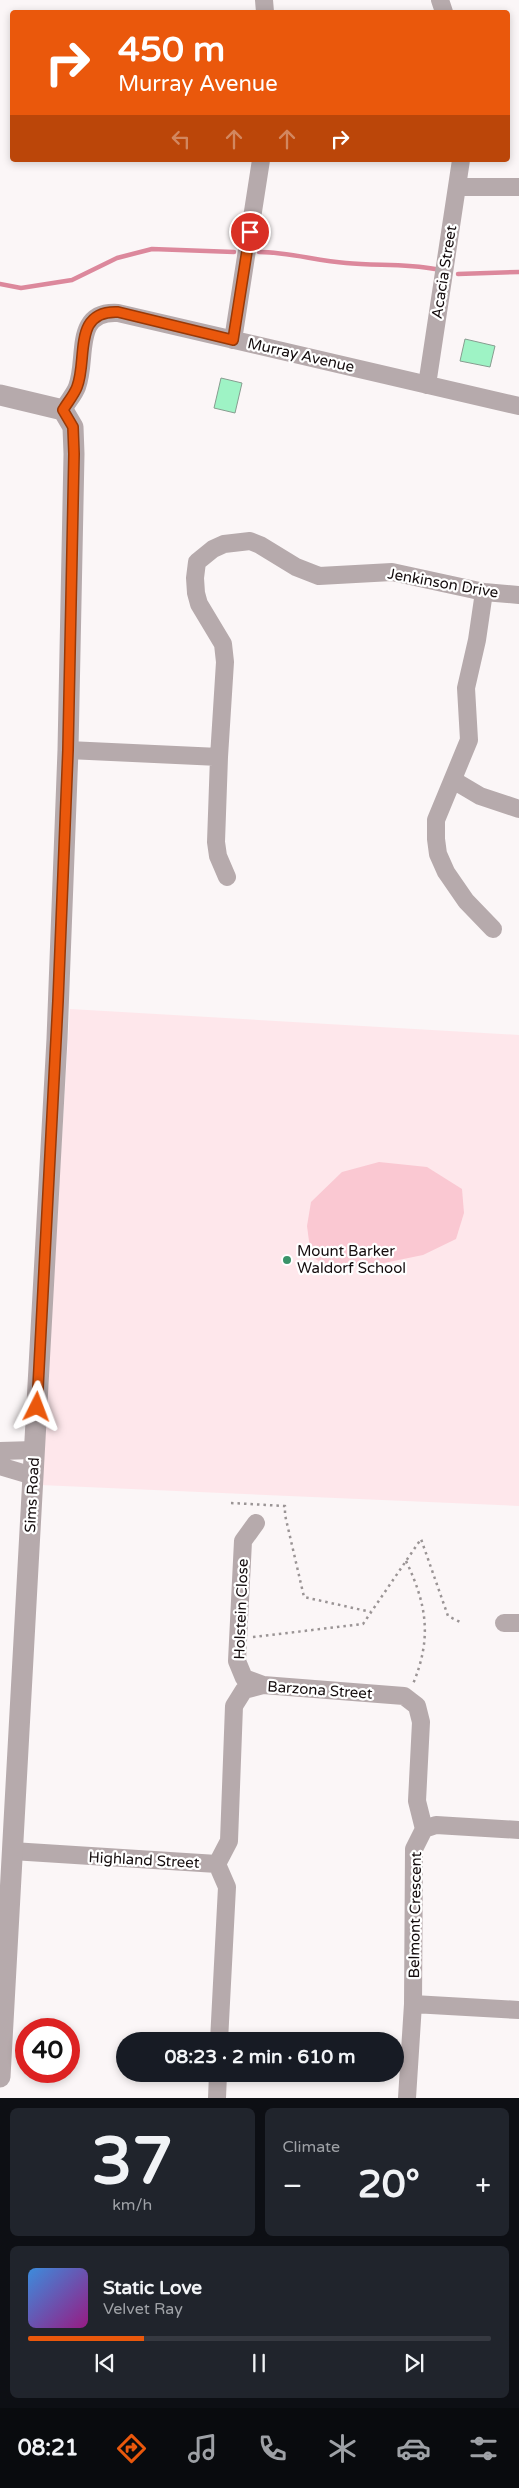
<!DOCTYPE html>
<meta charset="utf-8">
<style>
body{margin:0;font-family:"Varela Round",sans-serif;background:#20242c;color:#f1f3f6;height:100vh;display:flex;flex-direction:column;font-size:19px;white-space:nowrap}
*{box-sizing:border-box;margin:0}
p{font-size:16px;color:#9ea1a6}
.icon{flex:none;width:28px;height:28px;fill:none;stroke:currentColor;stroke-width:2;stroke-linecap:round;stroke-linejoin:round}
.map{position:relative;height:2098px;overflow:hidden}
.drawer{display:flex;flex-direction:column;gap:10px;padding:10px;background:#0d0f14;flex:1}
.drawer>*{flex:none}
.hud{position:absolute;left:10px;top:10px;width:500px;height:152px;border-radius:5px;box-shadow:0 2px 8px #0003;background:#ea580c;color:#fff;overflow:hidden}
.speed{position:absolute;left:15px;top:2018px;display:flex;gap:10px;font-size:25px;font-weight:700;text-align:center}
.speed>*{display:grid;place-content:center;width:65px;height:65px;border-radius:50%;background:#171b24;box-shadow:0 2px 8px #0003;line-height:1}
.speed .limit{border:8px solid #d22;background:#fff;color:#111}
.pin{position:absolute;display:grid;place-items:center;width:42px;height:42px;color:#fff;margin:-21px;border:2px solid #fff;border-radius:50%;box-shadow:0 1px 5px #0007}
.me{position:absolute;width:55px;margin:-28px;rotate:3deg;stroke-linejoin:round;filter:drop-shadow(0 0 4px #0008)}
.turn{display:flex;align-items:center;gap:18px;height:105px;padding:0 25px;font-size:22px}
.turn .icon{width:65px;height:65px;stroke-width:2.5}
.turn b{display:block;font-size:35px;line-height:42px}
.lanes{display:flex;align-items:center;height:48px;padding:0 25px;background:#0003;justify-content:center;gap:25px;direction:ltr}
.lanes .off{opacity:.35}
.big{font-size:38px;font-weight:700;line-height:1.1}
.drawer .tile{flex:1;display:flex;flex-direction:column;justify-content:center;gap:8px;min-width:0;padding:0 18px;border-radius:8px;background:#20242c}
.drawer .dial{align-items:center;gap:0}
.dial b{font-size:65px;line-height:1}
.song{display:flex;align-items:center;gap:15px}
.cover{width:60px;height:60px;border-radius:8px;background:linear-gradient(135deg,hsl(210 70% 55%),hsl(310 70% 35%))}
.played{height:5px;border-radius:2px;background:linear-gradient(90deg,#ea580c 25%,#363941 25%)}
.keys{display:flex;justify-content:space-around;direction:ltr}
.heat{display:flex;justify-content:space-between;align-items:center;font-size:28px;direction:ltr}
.drawer .tiles{flex:1;display:grid;gap:10px;grid-template-columns:1fr 1fr}
.tile:last-child{grid-column:span 2}
.trip{position:absolute;left:116px;top:2032px;width:288px;height:50px;border-radius:25px;background:#171b24;box-shadow:0 2px 8px #0003;font-weight:700;line-height:50px;text-align:center}
.dock{display:flex;height:80px;justify-content:space-around;align-items:center;background:#090b0e;color:#9ea1a6}
.dock .icon{width:35px;height:35px}
.dock .active{color:#ea580c}
.dock b{font-size:22px;color:#f1f3f6}
.map>svg:first-child{display:block}
.built{fill:#fee7eb}
.green{fill:#fac8d2}
.lines{fill:none;stroke-linecap:round;stroke-linejoin:round}
.stream{stroke:#dc889c;stroke-width:4.5}
.building{fill:#9ef3c5;stroke:#879d90}
.path{stroke:#9a9495;stroke-width:2.5;stroke-dasharray:2.5 4;stroke-linecap:butt}
.minor{stroke:#b6aaac;stroke-width:18}
.tertiary{stroke:#b6aaac;stroke-width:21}
.route-casing{stroke:#983908;stroke-width:12}
.route{stroke:#ea580c;stroke-width:9}
.poi-dot{fill:#3a9369;stroke:#fff;stroke-width:2}
.labels{text-anchor:middle;dominant-baseline:central;stroke-width:4.5;stroke-linejoin:round;paint-order:stroke}
.street-label{font-size:15px;fill:#140c0d;stroke:#fff}
.poi-label{font-size:15px;fill:#140c0d;stroke:#fff;text-anchor:start}
</style>
<div class="map">
<svg width="519" height="2098" viewBox="0 0 519 2098">
<rect width="100%" height="100%" fill="#fbf6f7"/>
<path class="built" d="M70 1009 519 1035V1506L40 1485Z"/>
<path class="green" d="M379 1162 427 1167 462 1189 464 1213 456 1239 423 1255 374 1265 332 1270 311 1256 307 1226 311 1202 342 1172Z"/>
<g class="lines">
<path class="stream" d="M259 252C289 252 317 261 346 263 376 266 405 263 435 269
M458 274 519 272
M0 284 21 288 72 280 117 258 152 249 234 252"/>
</g>
<path class="building" d="M465 339 495 346 490 367 460 361Z
M221 378 242 383 235 413 214 408Z"/>
<g class="lines">
<path class="path" d="M231 1503 285 1506V1515L304 1597 371 1612
M406 1561C427 1605 432 1638 413 1684
M253 1637 363 1624 421 1539 448 1616 460 1622"/>
<path class="minor" d="M264 0 265 12
M440 0 444 12
M457 187H519
M233 340 261 160
M427 385 461 160
M63 410C67 402 74 395 77 387 88 359 72 310 118 313L519 406
M484 592 477 640 466 688 469 740 436 820V839L438 854 446 872 466 901 493 929
M68 750 219 757 225 662 223 644 199 604 196 593 195 578 197 562 213 549 224 544 250 541 260 545 296 567 319 576 392 572 484 592 519 595
M219 757 216 842 218 856 227 877
M453 780 480 796 519 809
M0 1451 34 1450
M0 1466 33 1476
M256 1523 243 1541 237 1661 244 1678 263 1685
M504 1623H519
M12 1851 217 1864 227 1887 219 2041
M217 1864 229 1841 234 1706 244 1690 263 1685 404 1696 417 1706 421 1722 417 1801 424 1829
M413 2004 519 2010
M217 2098 218 2074
M407 2098 413 2004 414 1849 424 1829 436 1825 519 1830"/>
<path class="tertiary" d="M0 395 63 410 73 427 74 454 68 750 57 1039 0 2077"/>
</g>
<g class="lines">
<defs>
<path id="route" d="M37 1407 58 1001 68 750 74 454 73 427 63 410C67 403 74 395 77 387 88 359 72 310 118 312L233 340 250 232"/>
</defs>
<use href="#route" class="route-casing"/>
<use href="#route" class="route"/>
</g>
<circle class="poi-dot" cx="287" cy="1260" r="5"/>
<g class="labels">
<g class="street-label">
<text transform="translate(444 272) rotate(-81)">Acacia Street</text>
<text transform="translate(301 355) rotate(13)">Murray Avenue</text>
<text transform="translate(443 583) rotate(10)">Jenkinson Drive</text>
<text transform="translate(32 1495) rotate(-87)">Sims Road</text>
<text transform="translate(241 1609) rotate(-88)">Holstein Close</text>
<text transform="translate(320 1690) rotate(4)">Barzona Street</text>
<text transform="translate(144 1860) rotate(3)">Highland Street</text>
<text transform="translate(415 1915) rotate(-89)">Belmont Crescent</text>
</g>
<g class="poi-label">
<text x="297" y="1251">Mount Barker<tspan x="297" dy="17">Waldorf School</tspan></text>
</g>
</g>
</svg>
<div class="speed"><div class="limit">40</div></div>
<div class="pin" style="left:250px;top:232px;background:#d93025"><svg class="icon" aria-label="arrive" viewBox="0 0 24 24"><path d="M6 21V4h12l-3 4 3 4H6"/></svg></div>
<svg class="me" style="left:37px;top:1407px" viewBox="-20 -20 40 40"><path d="M0-17L14 15 0 8-14 15z" fill="#ea580c" stroke="#fff" stroke-width="4"/></svg>
<div class="trip">08:23 · 2 min · 610 m</div>
<div class="hud">
<div class="turn"><svg class="icon" aria-label="right" viewBox="0 0 24 24"><path d="M7 20v-9h11M14 6l5 5-5 5"/></svg><div><b>450 m</b>Murray Avenue</div></div>
<div class="lanes"><svg class="icon off" aria-label="left" viewBox="0 0 24 24"><path d="M17 20v-9H6M10 6l-5 5 5 5"/></svg><svg class="icon off" aria-label="ahead" viewBox="0 0 24 24"><path d="M12 20V5M6 11l6-6 6 6"/></svg><svg class="icon off" aria-label="ahead" viewBox="0 0 24 24"><path d="M12 20V5M6 11l6-6 6 6"/></svg><svg class="icon" aria-label="right" viewBox="0 0 24 24"><path d="M7 20v-9h11M14 6l5 5-5 5"/></svg></div>
</div>
</div>
<section class="drawer">
<div class="tiles">
<div class="tile dial"><b>37</b><p>km/h</p></div>
<div class="tile"><p>Climate</p>
<div class="heat"><a>−</a><b class="big">20°</b><a>+</a></div>
</div>
<div class="tile">
<div class="song"><i class="cover"></i><div><b>Static Love</b><p>Velvet Ray</p></div></div>
<div class="played"></div>
<div class="keys"><svg class="icon" aria-label="previous" viewBox="0 0 24 24"><path d="M18 5L8 12l10 7zM5 5v14"/></svg><svg class="icon" aria-label="pause" viewBox="0 0 24 24"><path d="M8 5v14M16 5v14"/></svg><svg class="icon" aria-label="next" viewBox="0 0 24 24"><path d="M6 5l10 7-10 7zM19 5v14"/></svg></div>
</div>
</div>
</section>
<nav class="dock">
<b>08:21</b>
<svg class="icon active" aria-label="directions" viewBox="0 0 24 24"><path d="M12 3l9 9-9 9-9-9zM9 14v-3h6M13 9l2 2-2 2"/></svg>
<svg class="icon" aria-label="music" viewBox="0 0 24 24"><path d="M9 18V5l10-2v13"/><circle cx="6" cy="18" r="3"/><circle cx="16" cy="16" r="3"/></svg>
<svg class="icon" aria-label="phone" viewBox="0 0 24 24"><path d="M5 4h4l2 5-3 2q2 4 5 5l2-3 5 2v4C11 20 4 13 5 4z"/></svg>
<svg class="icon" aria-label="climate" viewBox="0 0 24 24"><path d="M12 3v18M4 7l16 10M4 17L20 7"/></svg>
<svg class="icon" aria-label="car" viewBox="0 0 24 24"><path d="M5 17H2v-5l4-1 3-4h7l3 4 3 1v5h-3M9 17h6M6 11h13"/><circle cx="7" cy="17" r="2"/><circle cx="17" cy="17" r="2"/></svg>
<svg class="icon" aria-label="filters" viewBox="0 0 24 24"><path d="M4 7h16M4 17h16"/><circle cx="9" cy="7" r="2"/><circle cx="15" cy="17" r="2"/></svg>
</nav>
